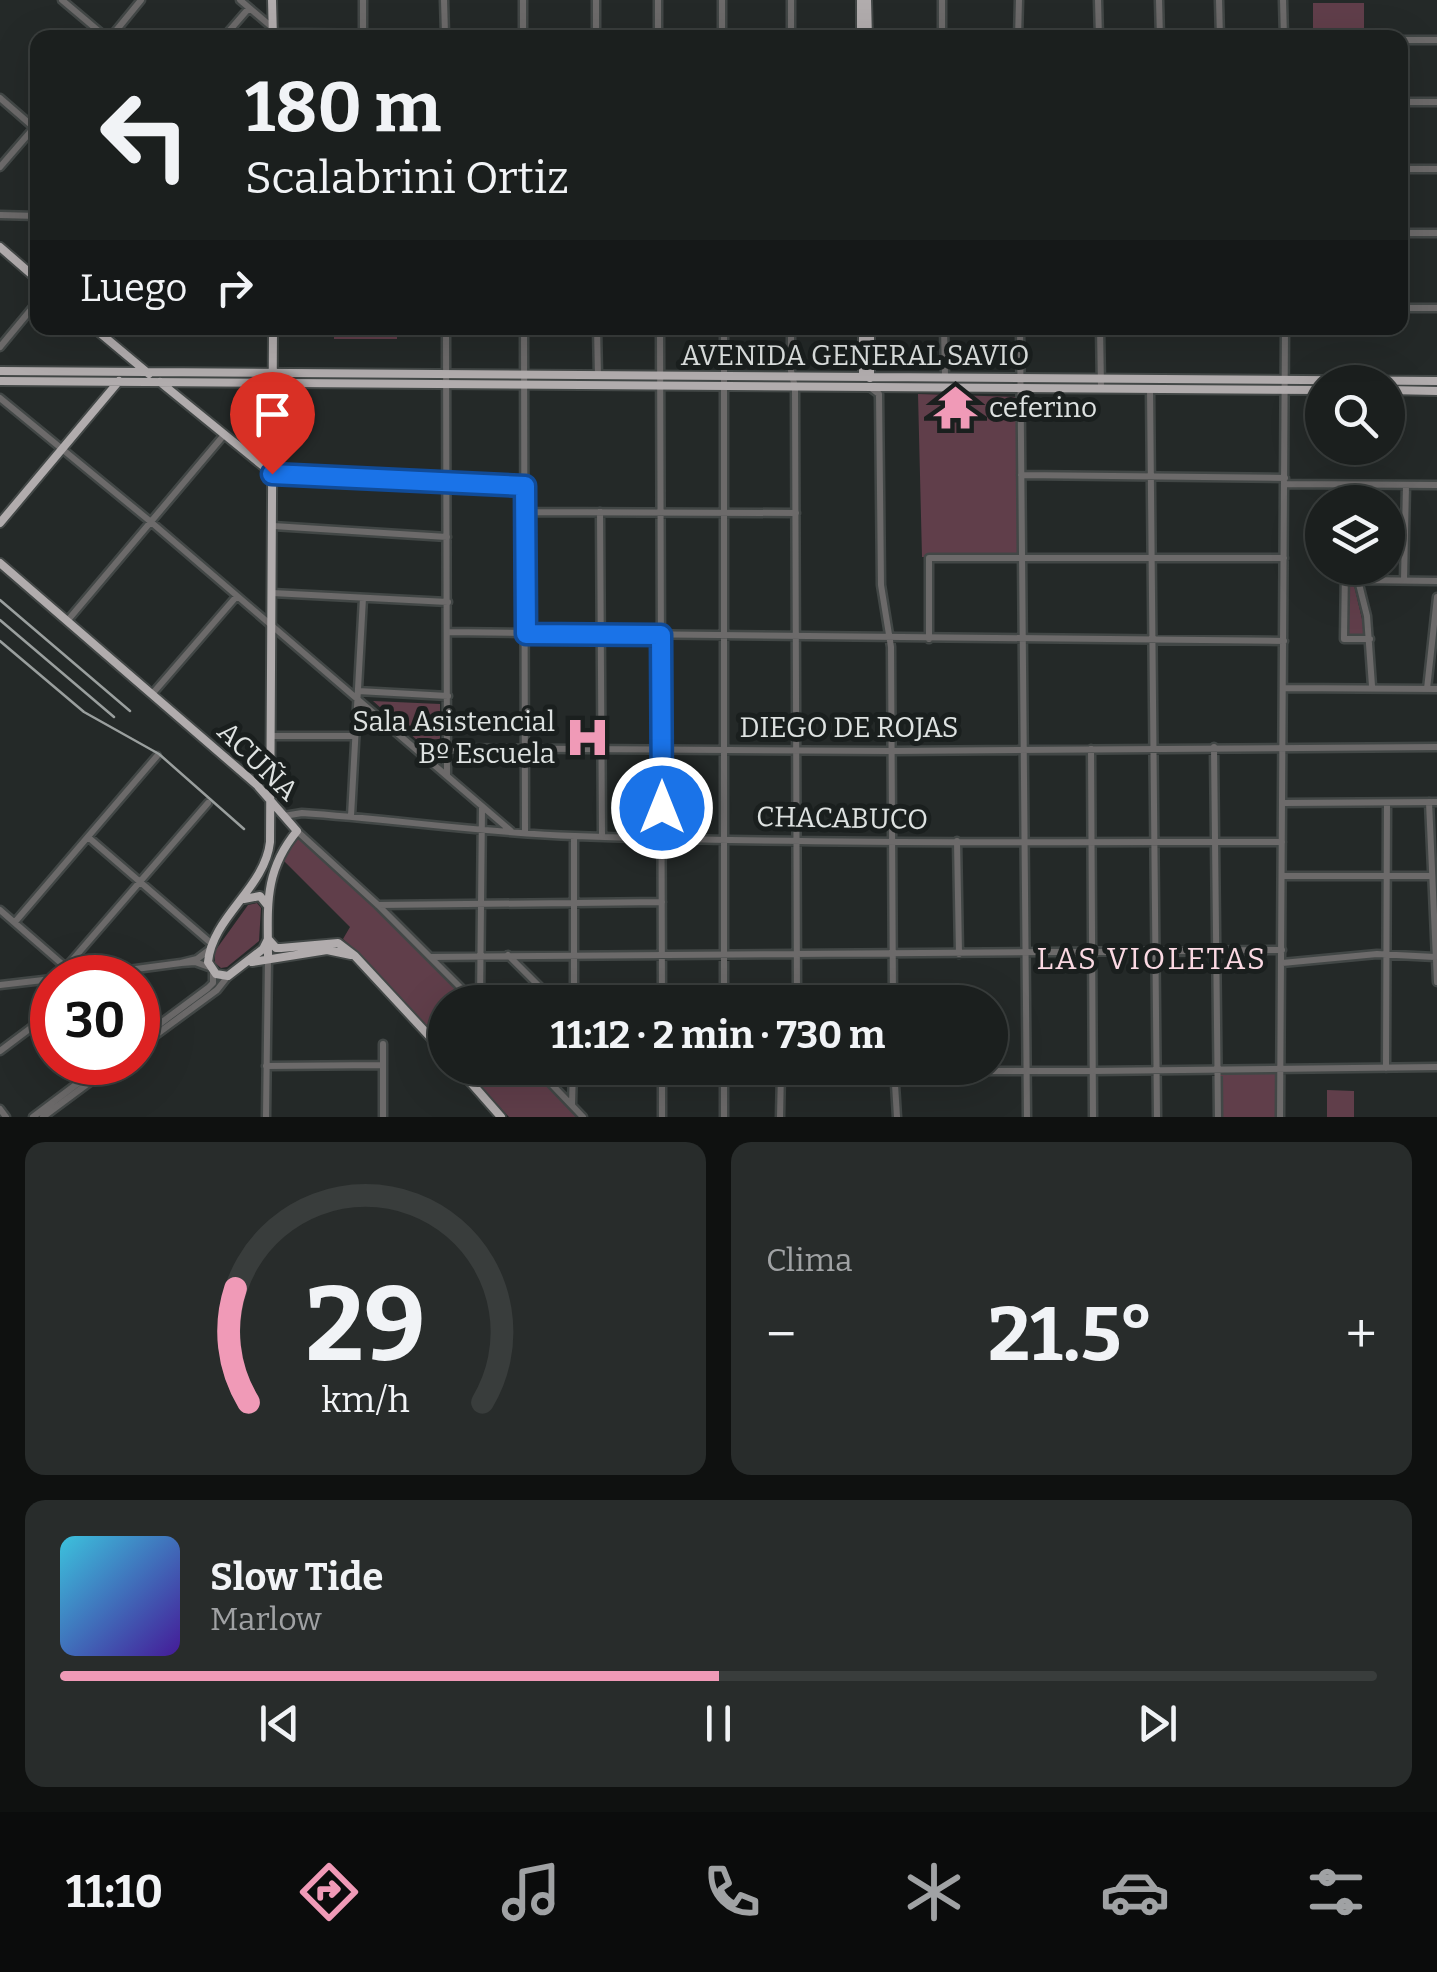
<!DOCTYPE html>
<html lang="es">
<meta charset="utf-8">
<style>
body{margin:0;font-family:Bitter,serif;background:#282c2b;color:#f1f3f6;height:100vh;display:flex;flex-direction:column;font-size:38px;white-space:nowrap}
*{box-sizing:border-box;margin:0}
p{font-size:32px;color:#a0a2a4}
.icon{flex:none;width:55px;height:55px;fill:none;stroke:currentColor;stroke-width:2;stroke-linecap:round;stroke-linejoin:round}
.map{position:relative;height:1117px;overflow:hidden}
.panel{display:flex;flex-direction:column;gap:25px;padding:25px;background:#0f1110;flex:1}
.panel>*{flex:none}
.top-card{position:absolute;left:30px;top:30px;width:1378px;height:305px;border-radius:20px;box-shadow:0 10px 40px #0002,0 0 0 2px #393d3c;background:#1b1f1e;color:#f1f3f6;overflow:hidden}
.buttons{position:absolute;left:1305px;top:365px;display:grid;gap:20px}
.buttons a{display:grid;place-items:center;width:100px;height:100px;border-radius:50%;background:#1b1f1e;box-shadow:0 10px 40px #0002,0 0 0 2px #393d3c;font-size:50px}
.speed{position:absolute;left:30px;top:955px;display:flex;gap:20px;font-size:50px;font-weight:700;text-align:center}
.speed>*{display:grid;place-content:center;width:130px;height:130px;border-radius:50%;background:#1b1f1e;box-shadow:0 10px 40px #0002,0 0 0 2px #393d3c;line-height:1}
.speed .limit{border:15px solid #d22;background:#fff;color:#111}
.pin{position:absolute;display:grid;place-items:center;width:85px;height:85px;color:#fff;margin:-102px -42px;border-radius:50% 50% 50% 0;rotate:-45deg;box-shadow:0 0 10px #0007}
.pin .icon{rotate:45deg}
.me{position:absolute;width:110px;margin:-55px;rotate:0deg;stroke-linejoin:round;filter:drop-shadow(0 0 8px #0008)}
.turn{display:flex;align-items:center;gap:35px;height:210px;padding:0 50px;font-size:45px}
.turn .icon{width:130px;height:130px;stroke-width:2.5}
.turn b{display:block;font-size:70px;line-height:85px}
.then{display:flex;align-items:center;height:95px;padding:0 50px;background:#0003;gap:20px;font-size:38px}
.big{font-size:75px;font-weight:700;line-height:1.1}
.panel .tile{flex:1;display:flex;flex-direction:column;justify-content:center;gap:15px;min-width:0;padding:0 35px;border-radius:20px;background:#282c2b}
.panel .dial{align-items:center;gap:0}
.dial svg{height:260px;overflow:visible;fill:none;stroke:#393d3c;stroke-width:7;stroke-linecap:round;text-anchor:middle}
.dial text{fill:#f1f3f6;stroke:none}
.song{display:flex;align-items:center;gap:30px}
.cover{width:120px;height:120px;border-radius:15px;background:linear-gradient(135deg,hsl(190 70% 55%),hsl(260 70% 35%))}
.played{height:10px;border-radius:5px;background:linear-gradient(90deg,#f09ab7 50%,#393d3c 50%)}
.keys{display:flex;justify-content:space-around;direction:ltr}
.heat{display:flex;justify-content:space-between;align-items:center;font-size:55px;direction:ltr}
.panel .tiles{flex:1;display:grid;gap:25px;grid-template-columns:1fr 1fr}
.tile:last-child{grid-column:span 2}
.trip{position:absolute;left:428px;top:985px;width:580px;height:100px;border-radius:50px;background:#1b1f1e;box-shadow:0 10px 40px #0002,0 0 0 2px #393d3c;font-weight:700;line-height:100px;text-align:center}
.tabs{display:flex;height:160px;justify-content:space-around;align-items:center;background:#0b0c0c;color:#a0a2a4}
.tabs .icon{width:70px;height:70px}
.tabs .on{color:#f09ab7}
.tabs b{font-size:45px;color:#f1f3f6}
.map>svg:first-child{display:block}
.green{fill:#603e4a}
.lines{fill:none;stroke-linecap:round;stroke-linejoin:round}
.minor-casing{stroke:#424746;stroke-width:11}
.major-casing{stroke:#424746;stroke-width:12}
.minor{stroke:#6c6a6a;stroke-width:6}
.major{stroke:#b1acad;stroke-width:8}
.rail{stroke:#9a9f9e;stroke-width:2.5}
.route-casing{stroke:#114b97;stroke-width:25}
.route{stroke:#1a73e8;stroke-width:18}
.labels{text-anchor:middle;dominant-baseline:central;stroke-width:10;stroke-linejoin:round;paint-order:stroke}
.street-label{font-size:28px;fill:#dee2e1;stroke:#1a1f1e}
.poi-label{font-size:28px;fill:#dee2e1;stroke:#1a1f1e;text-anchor:start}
.neighbourhood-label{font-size:30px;letter-spacing:2.5px;fill:#fbd9e3;stroke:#1a1f1e}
</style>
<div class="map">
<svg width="1437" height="1117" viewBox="0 0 1437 1117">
<rect width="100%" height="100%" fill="#242928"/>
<path class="green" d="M1313 3H1364V31H1313Z
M334 328H397V339H334Z
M918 394 1021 397V558L922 557Z
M1350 568 1366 636 1347 635Z
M373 701 440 704V739L417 740Z
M298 835 438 968 469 1002H445V1048L360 954 343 939 350 927 282 859Z
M257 903 261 908 259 941 227 967 221 968 215 963V951L248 905Z
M463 1068H532L577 1117H509Z
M1219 1071 1281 1072 1280 1117H1220Z
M1327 1090 1354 1091V1117H1327Z"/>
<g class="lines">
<defs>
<path id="minor" d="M62 0 107 38
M240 0 273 28
M444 0 445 34
M523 0V36
M596 0V38
M658 0V36
M722 0V38
M791 0V36
M942 0V38
M1098 0 1099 38
M1159 0 1160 38
M1219 0 1220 38
M1283 0 1284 38
M273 33 981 38
M363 36V0
M110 38 141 0
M223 38 249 8
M1018 38 1019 0
M1400 40H1437
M0 98 38 131
M1400 102H1437
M0 167 38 123
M1400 169H1437
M0 215 38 216
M1400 233H1437
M1400 308H1437
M446 328 447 776
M524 328 525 833
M597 328 598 376
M660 328 662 1002
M791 328V371L795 387 797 1002
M944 328 945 376
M1020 328 1027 1117
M1100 328 1101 387
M0 347 38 301
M871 388 879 394 881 585 891 647 893 1002
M1150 388 1157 1117
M0 398 151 522 511 831
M273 474 525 486
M1021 475 1285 478
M1285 484 1437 485
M1345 485V502
M525 512 796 513
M600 512 602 836
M273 526 447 537
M1345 568 1344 639H1370
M1355 568 1367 616 1372 686
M1360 580 1437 581
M1404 580 1406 485
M272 593 448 602
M68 620 224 435
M447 632 1284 641
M929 639V558H1284
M1284 688 1437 689
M1427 689 1437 597
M358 691 448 696
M153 693 236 597
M271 736H355
M1214 747 1218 1117
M415 748 891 751 1437 747
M1091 749 1093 1117
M1429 802 1437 982
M1283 803 1437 802
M284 816 302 813C393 819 483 833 575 836 810 844 1046 842 1282 842
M351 816 363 598
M297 831 378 905 475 1002
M88 837 212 944
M957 841 959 954
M1282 876H1432
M378 905 662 902
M0 910 77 977
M15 922 157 756
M508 955 555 1002
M432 957 1282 950
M1282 963 1377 954 1435 957
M68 965 208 803
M209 967 195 962 181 963 197 959 209 950
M68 978 181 963
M0 985 52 979
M480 1002 482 808
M574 1002V836
M724 1002V328
M138 1040 208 988 213 983V972
M383 1044V1117
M138 1048 217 990 228 976
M0 1051 52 1012
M266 1066 383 1065
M536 1068 583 1117
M624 1068 634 1071H1093L1437 1067
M894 1068 897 1117
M1386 1068 1387 803
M572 1104 573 1068
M0 1109 6 1117
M33 1117 106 1062
M43 1117 117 1062
M266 1117 268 959
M662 1117V1068
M724 1117V1069
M780 1117 781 1072
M1280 1117 1285 328"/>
<path id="major" d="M272 0 273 38
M861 0V38
M867 0 868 38
M0 247 38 280
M94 328 149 374
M273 328 270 842C265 888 212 917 208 962L216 974 228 976 263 949 268 939 276 948H281L338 943 355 956 445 1053
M863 328V377
M870 328V378
M0 371 1437 381
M0 381 1322 390
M160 382 273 474
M1388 390 1437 391
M0 523 119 381
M0 563 257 785 297 831C263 872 268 907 268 958
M244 899 260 896 268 906
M252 962 327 950 351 955
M458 1068 501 1117"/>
</defs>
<use href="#minor" class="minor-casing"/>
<use href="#major" class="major-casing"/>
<use href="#minor" class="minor"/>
<use href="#major" class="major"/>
<path class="rail" d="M0 600 130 711
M0 620 114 717
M0 641 84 712 159 754 244 829"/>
</g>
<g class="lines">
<defs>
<path id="route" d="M272 474 525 486 526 634 661 635 662 808"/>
</defs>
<use href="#route" class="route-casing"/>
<use href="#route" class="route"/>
</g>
<defs>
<symbol id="temple-bare" viewBox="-9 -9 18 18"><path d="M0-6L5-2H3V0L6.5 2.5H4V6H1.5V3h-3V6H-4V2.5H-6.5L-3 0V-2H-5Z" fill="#f09ab7" stroke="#1a1f1e" stroke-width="2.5" paint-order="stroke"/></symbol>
<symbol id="hospital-bare" viewBox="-9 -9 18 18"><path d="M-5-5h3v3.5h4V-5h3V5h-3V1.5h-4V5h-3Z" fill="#f09ab7" stroke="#1a1f1e" stroke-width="2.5" paint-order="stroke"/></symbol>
</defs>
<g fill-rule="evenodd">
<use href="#temple-bare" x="924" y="376" width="63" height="63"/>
<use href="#hospital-bare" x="556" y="706" width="63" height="63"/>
</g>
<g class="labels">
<g class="street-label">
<text x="855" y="355">AVENIDA GENERAL SAVIO</text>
<text x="849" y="727">DIEGO DE ROJAS</text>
<text transform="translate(258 761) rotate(44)">ACUÑA</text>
<text transform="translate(842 818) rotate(1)">CHACABUCO</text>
</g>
<g class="poi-label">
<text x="989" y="407">ceferino</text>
<text x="555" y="721" text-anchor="end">Sala Asistencial<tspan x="555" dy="32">Bº Escuela</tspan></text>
</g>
<g class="neighbourhood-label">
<text x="1152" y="959">LAS VIOLETAS</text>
</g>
</g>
</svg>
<div class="buttons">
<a><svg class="icon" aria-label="search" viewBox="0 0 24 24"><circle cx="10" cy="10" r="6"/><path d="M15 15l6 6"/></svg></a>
<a><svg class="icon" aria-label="layers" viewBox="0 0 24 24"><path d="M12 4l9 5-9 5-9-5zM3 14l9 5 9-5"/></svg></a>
</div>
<div class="speed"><div class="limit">30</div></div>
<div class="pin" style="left:272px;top:474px;background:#d93025"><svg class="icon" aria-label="arrive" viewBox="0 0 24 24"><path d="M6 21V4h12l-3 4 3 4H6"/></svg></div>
<svg class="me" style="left:662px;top:808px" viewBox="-20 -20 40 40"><circle r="17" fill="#1a73e8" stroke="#fff" stroke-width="3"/><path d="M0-11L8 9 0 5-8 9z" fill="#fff"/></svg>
<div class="trip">11:12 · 2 min · 730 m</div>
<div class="top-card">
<div class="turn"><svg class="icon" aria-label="left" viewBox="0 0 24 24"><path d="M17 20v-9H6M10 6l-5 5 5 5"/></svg><div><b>180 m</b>Scalabrini Ortiz</div></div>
<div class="then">Luego<svg class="icon" aria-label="right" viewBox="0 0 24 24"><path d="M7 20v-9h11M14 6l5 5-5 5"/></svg></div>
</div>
</div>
<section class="panel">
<div class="tiles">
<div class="tile dial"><svg viewBox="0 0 100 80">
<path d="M14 69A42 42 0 1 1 86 69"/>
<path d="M14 69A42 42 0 0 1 10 34" stroke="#f09ab7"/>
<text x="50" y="56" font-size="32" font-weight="700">29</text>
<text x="50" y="72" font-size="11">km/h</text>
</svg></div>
<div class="tile"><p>Clima</p>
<div class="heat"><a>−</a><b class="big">21.5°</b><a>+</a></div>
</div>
<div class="tile">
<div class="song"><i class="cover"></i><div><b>Slow Tide</b><p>Marlow</p></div></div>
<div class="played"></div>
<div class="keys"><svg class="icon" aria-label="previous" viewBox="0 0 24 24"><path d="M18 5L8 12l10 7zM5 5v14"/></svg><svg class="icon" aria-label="pause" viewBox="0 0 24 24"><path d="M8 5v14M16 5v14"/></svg><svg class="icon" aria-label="next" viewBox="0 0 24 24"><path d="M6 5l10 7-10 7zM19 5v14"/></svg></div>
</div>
</div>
</section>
<nav class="tabs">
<b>11:10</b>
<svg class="icon on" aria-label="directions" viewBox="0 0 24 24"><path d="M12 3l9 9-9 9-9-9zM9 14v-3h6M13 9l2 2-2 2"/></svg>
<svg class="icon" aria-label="music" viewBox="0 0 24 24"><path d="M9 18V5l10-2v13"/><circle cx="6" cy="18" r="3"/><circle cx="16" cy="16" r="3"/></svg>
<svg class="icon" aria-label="phone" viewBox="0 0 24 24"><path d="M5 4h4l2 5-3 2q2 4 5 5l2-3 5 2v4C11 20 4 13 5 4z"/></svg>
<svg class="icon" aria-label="climate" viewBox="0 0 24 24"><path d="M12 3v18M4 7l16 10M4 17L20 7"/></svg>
<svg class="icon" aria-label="car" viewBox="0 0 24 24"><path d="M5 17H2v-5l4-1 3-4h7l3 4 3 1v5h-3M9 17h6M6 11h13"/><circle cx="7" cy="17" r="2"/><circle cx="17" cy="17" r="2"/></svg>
<svg class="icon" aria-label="filters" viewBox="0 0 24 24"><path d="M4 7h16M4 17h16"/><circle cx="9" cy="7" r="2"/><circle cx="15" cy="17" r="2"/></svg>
</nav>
